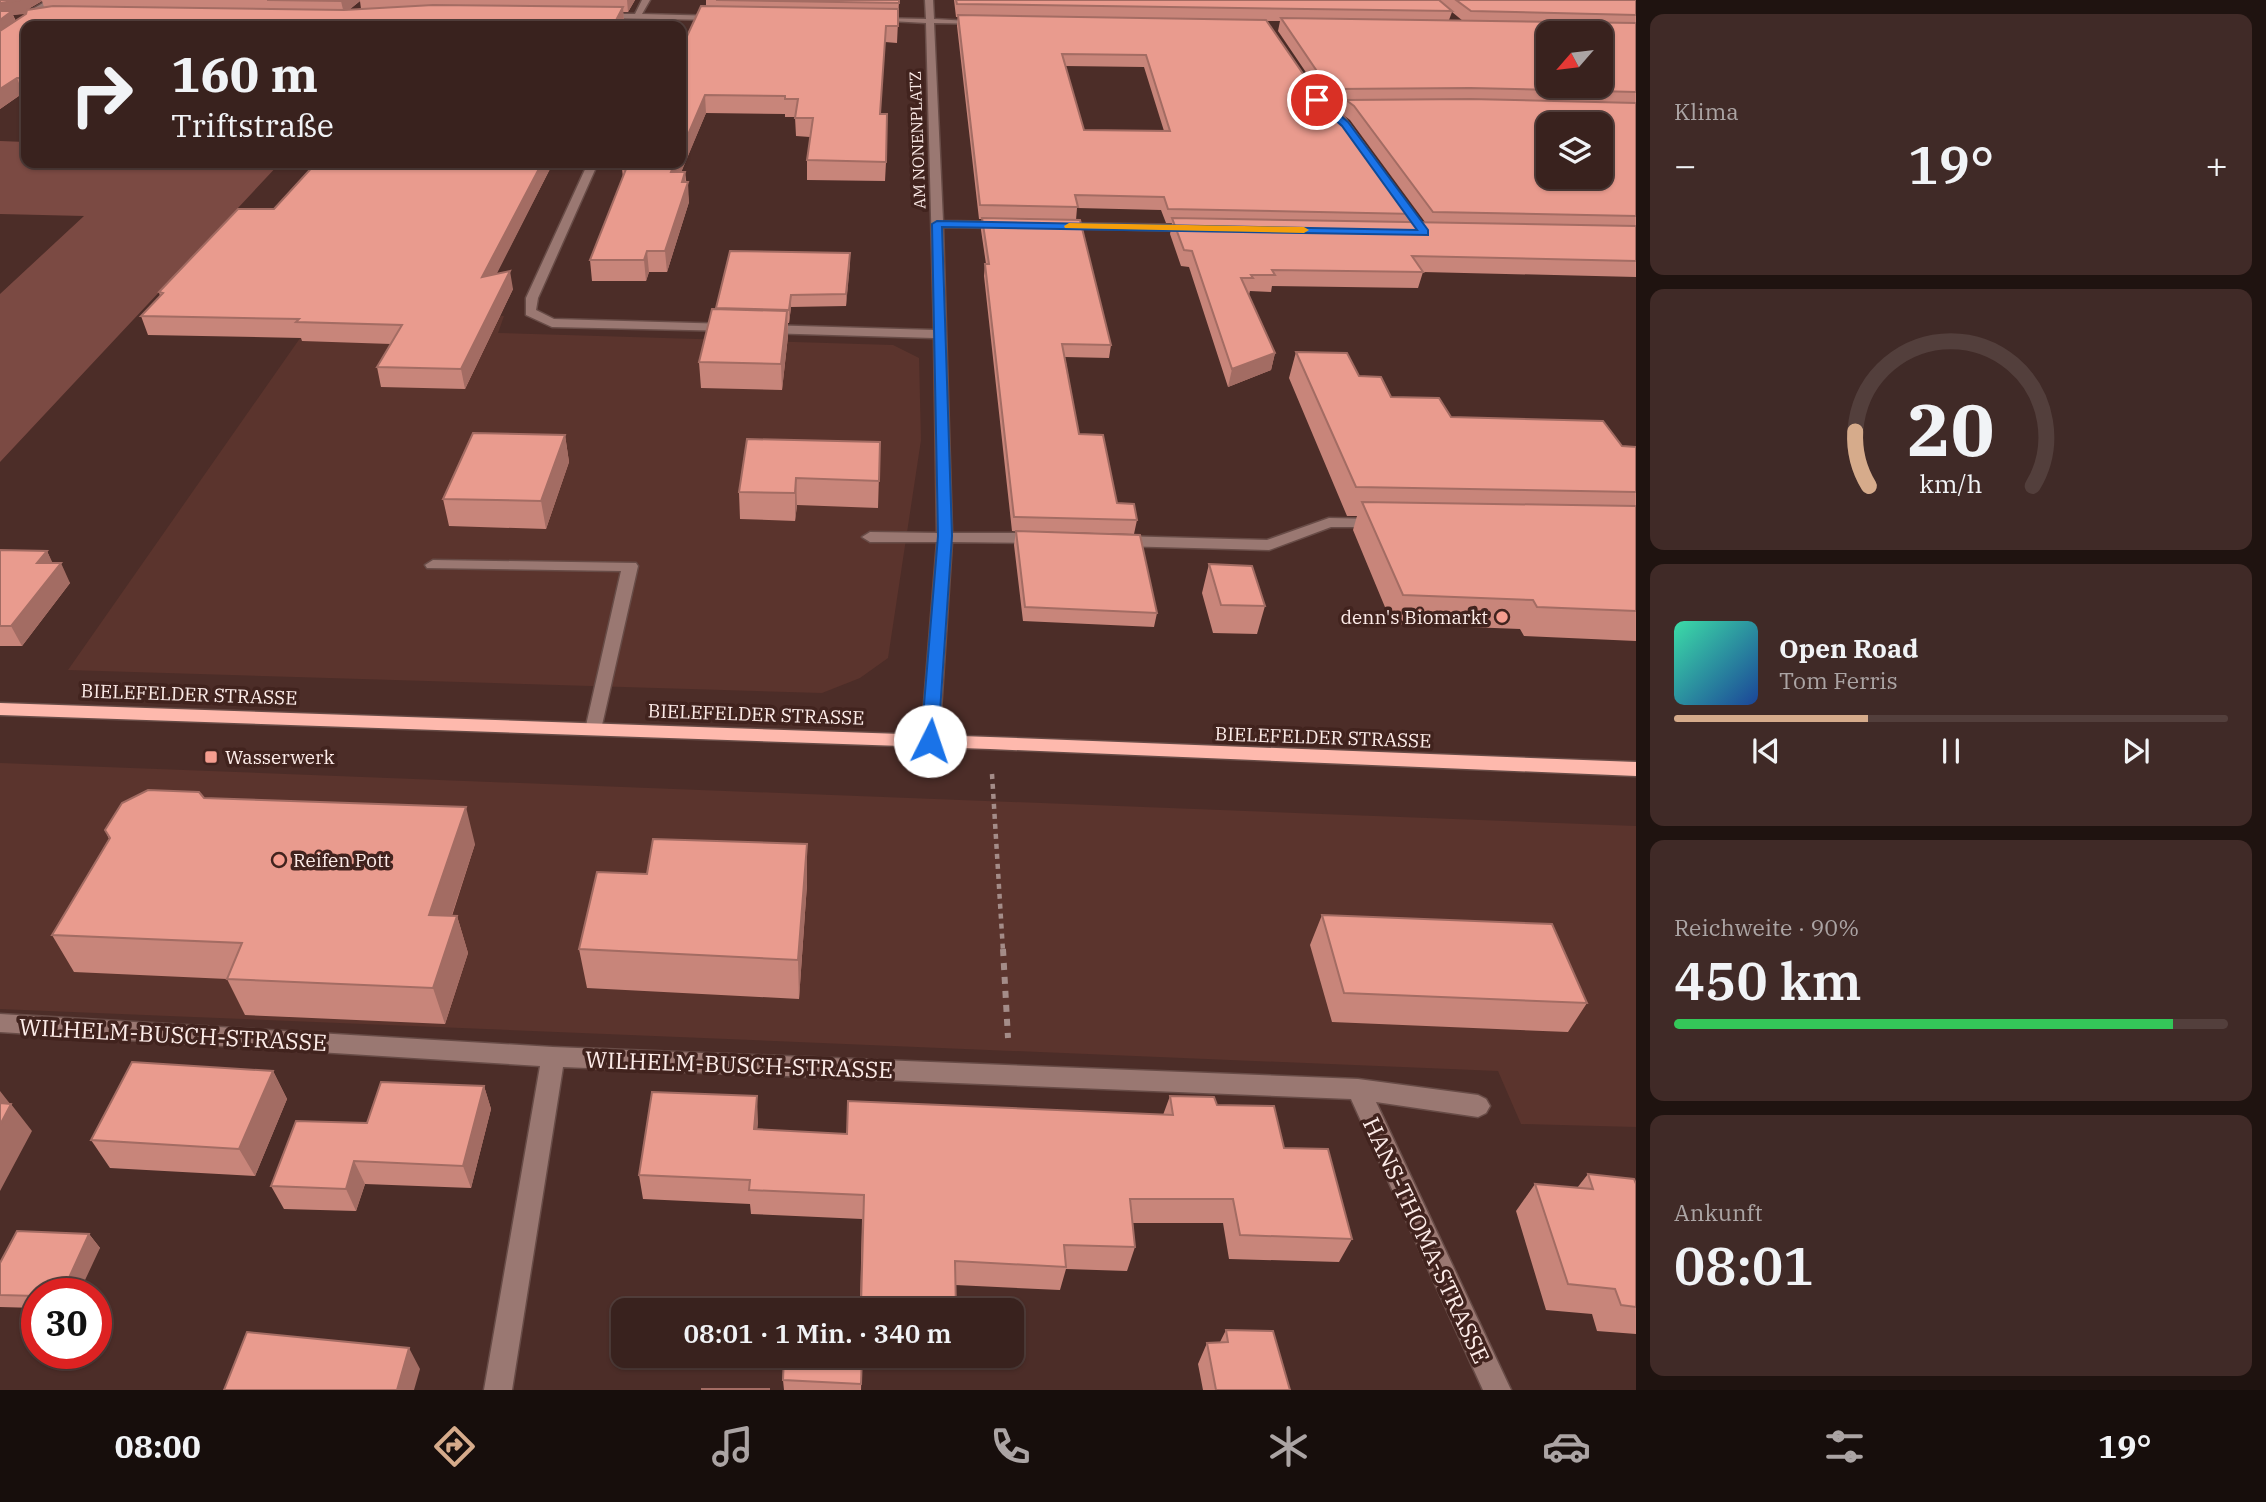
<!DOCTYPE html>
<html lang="de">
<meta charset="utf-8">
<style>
body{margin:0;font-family:"IBM Plex Serif",serif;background:#402a27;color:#f1f3f6;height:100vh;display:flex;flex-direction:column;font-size:26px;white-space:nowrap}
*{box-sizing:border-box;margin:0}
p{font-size:23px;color:#aba4a4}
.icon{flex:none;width:38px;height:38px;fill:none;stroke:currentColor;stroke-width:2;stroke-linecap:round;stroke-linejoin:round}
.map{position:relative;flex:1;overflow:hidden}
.panel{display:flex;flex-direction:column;gap:14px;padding:14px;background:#1f1310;width:630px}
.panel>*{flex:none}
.hud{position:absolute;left:21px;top:21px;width:665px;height:147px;border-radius:14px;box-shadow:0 2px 5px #0004,0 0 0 2px #533f3c;background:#39221e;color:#f1f3f6;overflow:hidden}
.needle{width:46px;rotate:242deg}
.fabs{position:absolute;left:1536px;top:21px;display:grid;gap:14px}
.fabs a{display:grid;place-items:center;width:77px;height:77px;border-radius:14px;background:#39221e;box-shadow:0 2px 5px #0004,0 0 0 2px #533f3c;font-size:35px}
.speed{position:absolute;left:21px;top:1278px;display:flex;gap:14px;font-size:35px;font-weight:700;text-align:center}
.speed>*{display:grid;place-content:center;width:91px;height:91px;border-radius:50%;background:#39221e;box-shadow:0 2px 5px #0004,0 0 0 2px #533f3c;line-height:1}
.speed .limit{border:10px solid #d22;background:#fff;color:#111}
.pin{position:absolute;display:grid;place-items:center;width:60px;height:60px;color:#fff;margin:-30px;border:4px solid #fff;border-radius:50%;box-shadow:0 2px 7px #0007}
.me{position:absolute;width:77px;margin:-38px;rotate:4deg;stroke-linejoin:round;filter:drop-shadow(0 0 5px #0008)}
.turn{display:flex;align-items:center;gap:24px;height:147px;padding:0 35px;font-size:32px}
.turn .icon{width:91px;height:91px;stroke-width:2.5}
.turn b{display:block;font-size:49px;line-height:60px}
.big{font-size:52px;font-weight:600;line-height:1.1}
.panel .card{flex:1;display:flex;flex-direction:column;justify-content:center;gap:10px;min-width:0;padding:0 24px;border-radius:14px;background:#402a27}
.panel .dial{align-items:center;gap:0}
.dial svg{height:182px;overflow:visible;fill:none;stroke:#533f3c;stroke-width:7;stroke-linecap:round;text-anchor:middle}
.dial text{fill:#f1f3f6;stroke:none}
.song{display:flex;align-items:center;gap:21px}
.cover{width:84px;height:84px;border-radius:10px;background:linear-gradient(135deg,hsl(160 70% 55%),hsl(220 70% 35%))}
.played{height:7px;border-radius:4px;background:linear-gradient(90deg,#d6ab8b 35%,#533f3c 35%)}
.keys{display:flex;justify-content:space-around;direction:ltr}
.heat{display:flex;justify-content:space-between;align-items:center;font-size:38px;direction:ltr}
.charge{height:10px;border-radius:5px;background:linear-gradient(90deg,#34c759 90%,#533f3c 0)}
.trip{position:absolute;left:611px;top:1298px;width:413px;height:70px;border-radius:14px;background:#39221e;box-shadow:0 2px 5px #0004,0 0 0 2px #533f3c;font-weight:600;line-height:70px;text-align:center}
.tabs{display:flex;height:112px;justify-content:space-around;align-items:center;background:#170e0c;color:#aba4a4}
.tabs .icon{width:49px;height:49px}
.tabs .selected{color:#d6ab8b}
.tabs b{font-size:32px;color:#f1f3f6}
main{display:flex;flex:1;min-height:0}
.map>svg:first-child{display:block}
.built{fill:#5b342d}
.green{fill:#7b4a43}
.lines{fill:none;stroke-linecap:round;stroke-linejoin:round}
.minor-casing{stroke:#684c47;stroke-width:3}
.major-casing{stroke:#684c47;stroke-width:3}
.path-far1{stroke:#a48c88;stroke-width:4.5;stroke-dasharray:5 5;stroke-linecap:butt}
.path{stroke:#a48c88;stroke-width:6;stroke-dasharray:7 7;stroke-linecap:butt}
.minor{fill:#9a7872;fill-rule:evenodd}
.major{fill:#feb9ad;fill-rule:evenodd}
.wall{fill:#c8857a;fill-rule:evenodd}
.shaded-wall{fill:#a36c63}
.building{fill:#e99b8e;stroke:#a36c63;stroke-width:2;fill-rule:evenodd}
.route{fill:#1a73e8;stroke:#114b97;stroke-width:2}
.slow{fill:#f59e0b}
.poi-dot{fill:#f59d8f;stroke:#41231e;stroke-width:2.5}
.labels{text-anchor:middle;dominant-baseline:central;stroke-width:7;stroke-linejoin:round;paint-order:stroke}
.far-street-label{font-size:16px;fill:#fdece9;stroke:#41231e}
.poi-label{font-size:19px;fill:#fdece9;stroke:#41231e;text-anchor:start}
.street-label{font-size:19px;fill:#fdece9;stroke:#41231e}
.near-street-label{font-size:23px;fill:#fdece9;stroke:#41231e}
</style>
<main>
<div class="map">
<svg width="1636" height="1390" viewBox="0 0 1636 1390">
<rect width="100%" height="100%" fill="#4c2d28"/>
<path class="built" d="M319 311 504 316 498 333 893 345 919 358 921 440 888 658 860 678 822 693 68 670Z
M0 763 1636 826V1127L1521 1124 1498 1071 0 1009Z"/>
<path class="green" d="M0 141 26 142V163H280L0 462V294L84 216 0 214Z"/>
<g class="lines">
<defs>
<path id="minor" d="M48 0H57L37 13 30 26 23 28 31 10Z
M642 0H650L642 14 719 16 723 18 719 20 600 18 596 16 600 14H635Z
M925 0H933L934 19 986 22 982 24 934 23 943 221 1003 222 1008 225 1003 228 943 227 952 533H1038L1046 538 1038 543 952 542 939 741 936 745H924L921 741 937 542H870L862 537 870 532 937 533 934 338 765 333 759 329 765 325 934 330 926 23 873 20 877 18 926 19Z
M588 163H598L538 298 536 310 554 319 730 324 734 325V331L552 327 526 315V298Z
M1059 223 1192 225 1197 228 1192 231 1055 228 1054 226Z
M1329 518 1377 519 1384 523 1377 527H1331L1269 550 1119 546 1111 541 1119 536 1267 540Z
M433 560 636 563 638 566 600 734H588L585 730 621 571 427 568 425 565Z
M0 1014 553 1047 1358 1079 1478 1095 1486 1099 1490 1106 1486 1113 1478 1117 1376 1102 1511 1390H1483L1351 1099 563 1067 512 1390H484L540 1066 0 1032Z"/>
<path id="major" d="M0 703 990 737 1636 762V776L990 749 0 715Z"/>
</defs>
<use href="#minor" class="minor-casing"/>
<use href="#major" class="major-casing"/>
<path class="path-far1" d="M992 774 1003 951"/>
<path class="path" d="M1003 949 1008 1038"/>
<use href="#minor" class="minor"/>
<use href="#major" class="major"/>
</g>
<path class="wall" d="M0 0H635L628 12H623L624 21 621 26H26V94L23 93 0 109ZM42 1 44 7 28 10 30 8ZM360 1 361 9H350ZM26 13V14L16 21 13 15Z
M706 0H899L897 43 885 42 880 114 886 162 885 181 807 180V160L810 137 796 136 795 117H785V114L706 113 681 172H685L689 202 667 272H649L646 281H592L590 260 623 177 622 169 706 6Z
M954 0H1636V277L1423 272 1418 288 1272 286 1271 292 1250 291 1249 295 1275 353 1271 370 1228 387 1189 267 1181 266 1170 234 1172 223H1166L1161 210 1077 208 1076 220 1111 345 1109 358 1065 357 1079 434 1117 503 1137 520 1134 534 1012 531 984 276 985 264H986L981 230 982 219H979L957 26 958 17H956ZM1452 12 1463 21 1449 20ZM1267 21H1280L1278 31 1322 96 1330 102H1345L1342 114 1350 120 1425 222H1412L1415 214 1315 91ZM1065 66 1144 67 1164 131 1084 130Z
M316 163H553L496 274 513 289 465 389 381 387 377 367 391 344 302 341 301 338 148 335 141 316 160 296 159 292 274 209Z
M850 253 846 306 791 307 789 323H788V336L782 390 701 388 699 362 716 309Z
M1296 352 1359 376 1391 397 1451 417 1622 446 1636 447V641L1524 636 1520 629 1392 624 1353 530 1357 516H1347L1289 378Z
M565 435 569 462 546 529 449 526 443 499Z
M880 442 878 508 797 505 795 521 740 519 739 492Z
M1016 531 1157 613 1154 627 1023 621 1014 545Z
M0 550 47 551 52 563 70 583 22 646H0Z
M1209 564 1265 606 1257 634 1213 633 1202 593Z
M204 798 475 844 452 916H457L468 953 445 1024 245 1015 227 979 74 972 52 935 109 839 105 830Z
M807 844V884L799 999 587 988 579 949 647 874Z
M1322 915 1587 1003 1568 1032 1332 1022 1310 945Z
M273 1071 287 1099 255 1176 110 1168 91 1140Z
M484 1086 491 1109 471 1188 365 1184 356 1211 284 1209 271 1186 367 1123Z
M1170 1096 1217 1105 1284 1148 1352 1239 1339 1262 1229 1259 1223 1223H1133L1135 1247 1127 1271 1066 1269 1060 1290 955 1285 956 1311H787L860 1306 862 1219 751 1214 750 1204 643 1199 639 1175 758 1121 757 1130 847 1134 1163 1115Z
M1588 1174 1636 1184V1334L1597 1331 1592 1314 1546 1310 1516 1211 1535 1184 1577 1188Z
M89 1234 100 1248 37 1293V1308L0 1307V1295Z
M1226 1330 1290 1390H1203L1198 1364 1207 1343 1220 1342Z
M862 1356 861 1390H784L783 1380Z"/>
<path class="shaded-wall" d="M20 0H41L42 1 30 8 26 14 13 15 17 25 0 38V3Z
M342 0H360V1L344 14 341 1Z
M627 0H635L628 12Z
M623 7 624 21 621 26H613Z
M17 78 23 93 0 109V89Z
M705 95 706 113 673 192 671 172 675 163H681V151Z
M542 163H553L486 295 482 277Z
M685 172 686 188 688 182 689 202 667 272 665 251Z
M647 251 649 272 646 281 644 260Z
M850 253V265L846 306V294Z
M510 271 513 289 465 389 461 369Z
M791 295V307L789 323V310Z
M787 311 788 336 782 390 781 364Z
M1275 353 1271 370 1228 387 1232 369Z
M565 435 569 462 546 529 541 501Z
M796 478 797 505 795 521V493Z
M47 551 56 570 61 563 70 583 22 646 11 626 37 563Z
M466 807 475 844 440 951 429 915Z
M807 844V884L799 999 798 960Z
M457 916 468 953 445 1024 433 988Z
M273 1071 287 1099 255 1176 239 1149Z
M484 1086 491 1109 471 1188 463 1166Z
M0 1091 11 1105V1104L32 1131 0 1191Z
M757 1096 758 1121 755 1154 754 1129Z
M354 1161 365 1184 356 1211 346 1189Z
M89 1234 100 1248 79 1293H62Z
M409 1348 420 1369 414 1390H397Z"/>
<path class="building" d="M0 0H20L0 3Z
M267 0H342L341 1Z
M716 0H899V3Z
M956 0H1439L1452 11 957 4Z
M1456 0H1636V15L1471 11Z
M433 5 623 7 613 26H259L263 22 124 23 118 26H26V78H17L0 89V31L26 14 27 10 53 6 344 10Z
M701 6 898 9V26H886L880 114H887L886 162 807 160 813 118H795L798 99H785V96L705 95 681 151V49Z
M0 11H12L0 20Z
M958 15 1266 20 1315 91 1343 115 1415 214 1168 209 1164 197 1075 195 1078 207 980 205ZM1062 54 1146 55 1170 131 1084 130Z
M1281 18 1636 23V92L1470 88 1333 89 1325 83ZM1549 33H1601V86H1549Z
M1470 99 1636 103V216L1433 212 1354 106 1346 100ZM1549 124H1601V177H1549Z
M316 163H542L482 277 510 271 461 369 377 367 402 325 296 322 299 319 141 316 163 293 159 292 238 209H274Z
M625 163H675L671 172H685L682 182H688L665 251H647L644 260H590L626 169H622Z
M982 218 1080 220 1111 345 1062 344 1079 434 1103 435 1117 503 1134 504 1137 520 1014 517 985 264H989Z
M1172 218 1636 226V261L1412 256 1423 272 1272 270 1275 275H1251L1253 278H1241L1275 353 1232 369 1192 251 1184 250Z
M730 251 850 253 846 294 791 295 789 310 716 308Z
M712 309 787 311 781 364 699 362Z
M1296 352 1347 353 1359 376 1381 377 1391 397 1439 398 1451 417 1603 421 1622 446 1636 447V492L1356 487Z
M473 433 565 435 541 501 443 499Z
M747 439 880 442 879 481 796 478 795 493 739 492Z
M1362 502 1636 506V611L1537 607 1533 600 1403 595Z
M1016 531 1140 535 1157 613 1025 607Z
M0 550 47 551 37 563H61L11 626H0Z
M1209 564 1252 566 1265 606 1221 605Z
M148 790 199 792 204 798 466 807 429 915 457 916 433 988 227 979 242 943 52 935 110 838 105 830 122 803Z
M653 839 807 844 798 960 579 949 597 872 647 874Z
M1322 915 1552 924 1587 1003 1344 993Z
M132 1062 273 1071 239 1149 91 1140Z
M381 1082 484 1086 463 1166 354 1161 346 1189 271 1186 296 1121 367 1123Z
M652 1092 757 1096 754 1129 847 1134 848 1101 1173 1115 1170 1096 1214 1097 1217 1105 1274 1106 1284 1148 1328 1149 1352 1239 1240 1235 1233 1199H1130L1135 1247 1064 1245 1066 1267 955 1261 956 1311H895L864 1309V1311H787L788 1304 861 1306 864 1195 749 1190 750 1180 639 1175Z
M0 1103 11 1104 0 1125Z
M1588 1174 1634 1179 1636 1184V1307L1621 1305 1615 1289 1568 1284 1535 1184 1593 1189Z
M17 1231 89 1234 62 1293H37V1296L0 1295V1263Z
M1226 1330 1273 1331 1290 1390H1216L1207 1343 1228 1342Z
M247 1332 409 1348 397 1390H224Z
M784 1356H862L861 1384 783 1380Z
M702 1389H770L702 1390Z"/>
<path class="route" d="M1315 98H1320L1348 122 1428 230V235L942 227 952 536 938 741 930 747 924 745 921 741 938 536 932 224 937 221 1417 230 1342 126 1315 102Z"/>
<path class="slow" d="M1069 223 1304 227 1309 230 1304 233 1065 228 1064 226Z"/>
<g class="poi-dot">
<circle cx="1502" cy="617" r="7"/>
<rect x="204" y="750" width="14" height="14" rx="3.5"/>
<circle cx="279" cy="860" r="7"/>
</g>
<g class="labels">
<g class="far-street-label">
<text transform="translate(917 140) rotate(-92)">AM NONENPLATZ</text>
</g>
<g class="poi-label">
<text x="1488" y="617" text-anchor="end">denn's Biomarkt</text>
<text x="225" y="757">Wasserwerk</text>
<text x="293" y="860">Reifen Pott</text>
</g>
<g class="street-label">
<text transform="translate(189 694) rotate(2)">BIELEFELDER STRASSE</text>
<text transform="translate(756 714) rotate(2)">BIELEFELDER STRASSE</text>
<text transform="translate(1323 737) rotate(2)">BIELEFELDER STRASSE</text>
</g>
<g class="near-street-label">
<text transform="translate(173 1034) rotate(3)">WILHELM-BUSCH-STRASSE</text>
<text transform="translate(739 1064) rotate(2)">WILHELM-BUSCH-STRASSE</text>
<text transform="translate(1427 1240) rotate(65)">HANS-THOMA-STRASSE</text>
</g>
</g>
</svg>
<div class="fabs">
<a><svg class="needle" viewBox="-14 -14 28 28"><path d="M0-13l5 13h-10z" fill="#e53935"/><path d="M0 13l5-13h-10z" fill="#aba4a4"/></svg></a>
<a><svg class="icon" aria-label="layers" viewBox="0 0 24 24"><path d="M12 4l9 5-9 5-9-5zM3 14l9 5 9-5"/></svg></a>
</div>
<div class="speed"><div class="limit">30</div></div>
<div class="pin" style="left:1317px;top:100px;background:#d93025"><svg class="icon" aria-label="arrive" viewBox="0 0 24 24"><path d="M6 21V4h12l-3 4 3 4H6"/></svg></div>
<svg class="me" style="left:930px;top:741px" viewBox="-20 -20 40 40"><circle r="19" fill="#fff"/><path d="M0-13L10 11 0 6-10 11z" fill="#1a73e8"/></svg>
<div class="trip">08:01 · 1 Min. · 340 m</div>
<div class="hud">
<div class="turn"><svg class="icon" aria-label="right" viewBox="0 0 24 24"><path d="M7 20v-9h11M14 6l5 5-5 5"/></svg><div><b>160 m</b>Triftstraße</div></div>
</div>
</div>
<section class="panel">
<div class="card"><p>Klima</p>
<div class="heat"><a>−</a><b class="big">19°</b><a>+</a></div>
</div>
<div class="card dial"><svg viewBox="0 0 100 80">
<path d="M14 69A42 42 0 1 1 86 69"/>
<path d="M14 69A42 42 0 0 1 8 45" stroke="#d6ab8b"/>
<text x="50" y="56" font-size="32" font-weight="700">20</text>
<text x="50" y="72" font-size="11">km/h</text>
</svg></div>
<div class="card">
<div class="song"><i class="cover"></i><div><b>Open Road</b><p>Tom Ferris</p></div></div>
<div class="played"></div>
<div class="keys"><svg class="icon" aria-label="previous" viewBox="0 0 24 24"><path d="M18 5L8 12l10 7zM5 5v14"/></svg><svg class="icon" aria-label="pause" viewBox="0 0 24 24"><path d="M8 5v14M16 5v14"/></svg><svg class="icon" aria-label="next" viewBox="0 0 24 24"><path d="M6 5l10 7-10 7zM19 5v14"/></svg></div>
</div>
<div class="card"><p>Reichweite · 90%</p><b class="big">450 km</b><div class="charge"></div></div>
<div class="card"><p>Ankunft</p><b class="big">08:01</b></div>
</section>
</main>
<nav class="tabs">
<b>08:00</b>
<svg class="icon selected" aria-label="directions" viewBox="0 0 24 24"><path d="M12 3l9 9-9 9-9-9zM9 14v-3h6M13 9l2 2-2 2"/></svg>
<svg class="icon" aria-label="music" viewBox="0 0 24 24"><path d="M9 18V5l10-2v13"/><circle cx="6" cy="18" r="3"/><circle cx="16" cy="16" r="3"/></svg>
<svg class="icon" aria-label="phone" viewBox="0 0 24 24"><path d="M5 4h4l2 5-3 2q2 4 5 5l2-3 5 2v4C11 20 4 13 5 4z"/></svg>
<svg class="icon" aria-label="climate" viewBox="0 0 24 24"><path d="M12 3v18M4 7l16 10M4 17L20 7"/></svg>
<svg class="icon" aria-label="car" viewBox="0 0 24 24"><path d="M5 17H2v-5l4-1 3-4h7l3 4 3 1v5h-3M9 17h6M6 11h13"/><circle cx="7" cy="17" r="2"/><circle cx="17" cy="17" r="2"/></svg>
<svg class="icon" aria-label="filters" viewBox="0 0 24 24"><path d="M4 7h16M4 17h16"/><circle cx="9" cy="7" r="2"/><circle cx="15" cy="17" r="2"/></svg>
<b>19°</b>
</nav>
